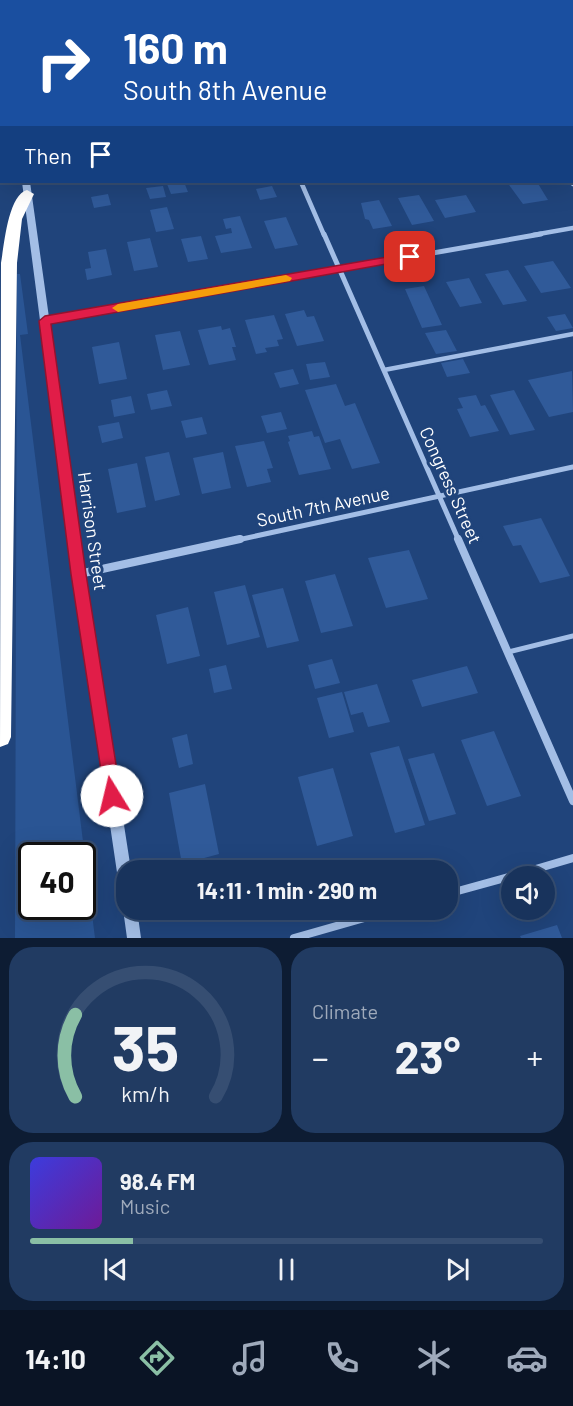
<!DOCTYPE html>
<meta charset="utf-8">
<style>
body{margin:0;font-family:Barlow,sans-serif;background:#213b62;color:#f1f3f6;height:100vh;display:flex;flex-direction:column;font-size:22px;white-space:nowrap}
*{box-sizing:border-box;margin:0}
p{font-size:20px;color:#9faabb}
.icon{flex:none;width:33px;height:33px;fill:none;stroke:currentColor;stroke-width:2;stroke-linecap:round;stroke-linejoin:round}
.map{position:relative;height:938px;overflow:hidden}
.panel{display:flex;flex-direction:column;gap:9px;padding:9px;background:#0d1c33;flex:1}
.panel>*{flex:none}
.hud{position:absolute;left:0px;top:0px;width:573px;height:183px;box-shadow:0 6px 24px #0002,0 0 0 2px #364e72;background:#1a4fa0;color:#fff;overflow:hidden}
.tools{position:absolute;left:501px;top:866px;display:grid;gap:12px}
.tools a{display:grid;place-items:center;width:54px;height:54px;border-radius:50%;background:#18335c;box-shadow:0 6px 24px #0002,0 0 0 2px #364e72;font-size:30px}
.speed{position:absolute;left:18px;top:842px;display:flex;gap:12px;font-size:30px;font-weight:700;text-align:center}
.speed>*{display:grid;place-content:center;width:78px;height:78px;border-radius:50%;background:#18335c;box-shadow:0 6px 24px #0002,0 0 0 2px #364e72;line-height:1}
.speed .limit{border:3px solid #111;border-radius:9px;background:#fff;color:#111}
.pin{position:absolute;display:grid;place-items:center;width:51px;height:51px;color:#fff;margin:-26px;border-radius:12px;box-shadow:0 3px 9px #0006}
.me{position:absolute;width:66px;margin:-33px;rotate:351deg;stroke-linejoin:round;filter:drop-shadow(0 0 4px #0008)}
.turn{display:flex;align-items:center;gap:21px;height:126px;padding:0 24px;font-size:27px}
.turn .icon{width:78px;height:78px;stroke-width:2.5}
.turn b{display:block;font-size:42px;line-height:51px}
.then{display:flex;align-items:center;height:57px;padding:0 24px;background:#0003;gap:12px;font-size:22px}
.big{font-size:45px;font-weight:700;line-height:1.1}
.panel .widget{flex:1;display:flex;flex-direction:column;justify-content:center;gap:9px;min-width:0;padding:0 21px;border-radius:24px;background:#213b62}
.panel .dial{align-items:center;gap:0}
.dial svg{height:156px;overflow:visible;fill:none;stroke:#364e72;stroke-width:7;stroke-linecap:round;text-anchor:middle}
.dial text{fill:#f1f3f6;stroke:none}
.song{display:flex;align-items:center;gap:18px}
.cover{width:72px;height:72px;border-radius:9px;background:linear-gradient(135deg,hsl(240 70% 55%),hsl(280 70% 35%))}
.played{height:6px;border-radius:3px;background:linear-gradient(90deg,#8abfa5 20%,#364e72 20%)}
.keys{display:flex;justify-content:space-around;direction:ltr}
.heat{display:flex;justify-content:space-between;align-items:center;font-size:33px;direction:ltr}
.panel .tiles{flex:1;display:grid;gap:9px;grid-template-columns:1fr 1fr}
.widget:last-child{grid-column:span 2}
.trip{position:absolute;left:116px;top:860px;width:342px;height:60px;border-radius:24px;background:#18335c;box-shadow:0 6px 24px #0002,0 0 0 2px #364e72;font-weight:700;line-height:60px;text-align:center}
.menu{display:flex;height:96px;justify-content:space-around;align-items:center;background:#0a1425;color:#9faabb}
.menu .icon{width:42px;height:42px}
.menu .selected{color:#8abfa5}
.menu b{font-size:27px;color:#f1f3f6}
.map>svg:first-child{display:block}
.green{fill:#2a5594;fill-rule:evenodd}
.building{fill:#305a99}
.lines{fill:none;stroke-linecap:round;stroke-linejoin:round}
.service-far1{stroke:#a3bee6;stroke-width:4.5}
.service{stroke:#a3bee6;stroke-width:5}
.minor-far2{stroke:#a3bee6;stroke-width:4.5}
.minor-far1{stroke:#a3bee6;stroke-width:5}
.minor{stroke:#a3bee6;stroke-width:8}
.tertiary{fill:#a3bee6;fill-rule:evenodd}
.motorway{fill:#fff;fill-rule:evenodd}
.route{fill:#e11d48;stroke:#92132f;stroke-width:1.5}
.slow{fill:#f59e0b}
.labels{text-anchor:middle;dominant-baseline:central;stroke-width:6;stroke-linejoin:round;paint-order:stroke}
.street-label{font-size:18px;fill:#fff;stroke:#20447b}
</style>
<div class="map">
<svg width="573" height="938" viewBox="0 0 573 938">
<rect width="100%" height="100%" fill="#20447b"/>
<path class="green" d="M17 274H20L28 334 20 335 95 938H15ZM32 855H82V906H32Z"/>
<path class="building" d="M184 182 188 192 171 194 167 184Z
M507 182H537L548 200 523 204Z
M163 186 166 197 150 199 146 188Z
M272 186 277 197 260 200 256 189Z
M108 194 111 205 94 208 91 197Z
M419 195 434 221 412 225 398 198Z
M466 195 476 212 445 218 435 200Z
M379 200 392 226 373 229 369 220 365 219 361 203Z
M167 207 174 229 156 232 150 210Z
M240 216 252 248 221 253 215 236 232 233 231 228 226 229 223 219Z
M286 217 298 245 275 249 264 221Z
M201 236 208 259 188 262 181 239Z
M150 238 158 267 134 271 127 242Z
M106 249 112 275 87 280 85 269 91 268 88 252Z
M553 261 571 288 541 293 524 266Z
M508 270 527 301 503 305 485 274Z
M469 278 482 303 460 307 446 282Z
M424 286 442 325 422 328 405 289Z
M304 310 307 317 314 316 324 341 297 346 285 314Z
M565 314 573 328 556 331 547 317Z
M274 315 283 339 277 340 279 346 265 348 267 352 256 354 245 320Z
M221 326 222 330 230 328 236 347H232L236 360 209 365 198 330Z
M446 330 457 351 436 354 425 333Z
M180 331 190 365 163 370 155 335Z
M119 342 127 379 99 384 92 347Z
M463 359 470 373 447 377 441 363Z
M325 362 330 377 310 380 306 364Z
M293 369 299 384 280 388 274 373Z
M572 371 573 412 549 417 528 380Z
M336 384 345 406 355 403 380 463 352 469 340 439 325 443 305 390Z
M167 390 172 406 151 410 147 394Z
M514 390 535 430 510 435 490 395Z
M476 395 481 406 485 405 499 431 470 437 457 409 463 408 458 398Z
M131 396 135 413 114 417 111 400Z
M281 412 287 429 267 433 261 416Z
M202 417 207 434 186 438 181 421Z
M119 422 123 438 102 443 98 426Z
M312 431 314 437 319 436 331 469 299 475 288 442 290 441 288 436Z
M264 441 273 468 267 469 271 482 247 487 235 446Z
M169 452 180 495 155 501 145 457Z
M223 452 231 488 202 494 193 458Z
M137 463 146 507 117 513 108 469Z
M541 518 570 576 540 583 521 545 513 546 503 526Z
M409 550 428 599 386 608 368 558Z
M335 574 353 626 321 633 305 581Z
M245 585 260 637 227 645 214 592Z
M283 588 299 641 267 648 252 595Z
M188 607 200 656 167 664 156 615Z
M332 659 340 683 315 689 308 665Z
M226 665 232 689 214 693 209 669Z
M467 666 478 693 422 707 412 680Z
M377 684 390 722 368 727 363 712 351 715 344 692Z
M342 692 354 732 329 738 317 698Z
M494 731 521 796 487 806 461 740Z
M187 734 193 764 179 768 172 738Z
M399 746 425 825 395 833 370 753Z
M434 753 456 814 429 821 408 759Z
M333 768 353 836 317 846 298 777Z
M205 784 219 854 182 864 169 793Z
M557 925 562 938H521L520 936Z"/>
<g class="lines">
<path class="service-far1" d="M384 370 573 334"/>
<path class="service" d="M508 652 573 636"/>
<path class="minor-far2" d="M90 2 102 0
M301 182 324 235
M571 182 573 184
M533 235 573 228"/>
<path class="minor-far1" d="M324 234 459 541
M45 321 541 234
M233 541 573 467"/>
<path class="minor" d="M458 539 573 801
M79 574 240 539
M512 876 573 858
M447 894 512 876
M294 938 396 909"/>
<path class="tertiary" d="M0 22H2V35H0Z
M572 55H573V59H572Z
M0 138H2V143H0Z
M22 182H30L85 574 131 870H126V893L121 891 119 886 73 574Z
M125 904 126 909H137L141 938H127L123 909Z"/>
<path class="motorway" d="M27 190 34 194 22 219 17 263 11 737 8 744 0 747 1 263C4 246 8 195 27 190Z"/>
</g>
<path class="route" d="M410 253 416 257 414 259 51 324 86 574 121 796 119 803 112 805 106 803 71 574 39 321 45 316Z"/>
<path class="slow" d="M286 275 292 278 290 281 118 312 112 308 118 304Z"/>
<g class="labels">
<g class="street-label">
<text transform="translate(451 485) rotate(66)">Congress Street</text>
<text transform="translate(323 506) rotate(-12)">South 7th Avenue</text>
<text transform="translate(93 531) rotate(82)">Harrison Street</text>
</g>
</g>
</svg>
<div class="tools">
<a><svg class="icon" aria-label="sound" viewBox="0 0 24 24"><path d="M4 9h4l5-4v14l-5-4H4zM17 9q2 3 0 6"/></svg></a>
</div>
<div class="speed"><div class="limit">40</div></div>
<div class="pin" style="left:410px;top:257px;background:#d93025"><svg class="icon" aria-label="arrive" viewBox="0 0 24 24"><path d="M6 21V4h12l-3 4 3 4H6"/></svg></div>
<svg class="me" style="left:112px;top:796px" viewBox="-20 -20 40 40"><circle r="19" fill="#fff"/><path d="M0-13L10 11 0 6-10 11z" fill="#e11d48"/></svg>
<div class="trip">14:11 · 1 min · 290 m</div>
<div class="hud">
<div class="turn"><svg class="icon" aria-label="right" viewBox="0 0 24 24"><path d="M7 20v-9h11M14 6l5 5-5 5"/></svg><div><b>160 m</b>South 8th Avenue</div></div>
<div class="then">Then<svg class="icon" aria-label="arrive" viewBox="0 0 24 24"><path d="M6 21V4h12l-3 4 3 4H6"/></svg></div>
</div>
</div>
<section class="panel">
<div class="tiles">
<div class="widget dial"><svg viewBox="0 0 100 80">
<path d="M14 69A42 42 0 1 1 86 69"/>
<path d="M14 69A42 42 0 0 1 14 27" stroke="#8abfa5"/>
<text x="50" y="56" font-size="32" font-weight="700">35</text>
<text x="50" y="72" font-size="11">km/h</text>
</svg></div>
<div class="widget"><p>Climate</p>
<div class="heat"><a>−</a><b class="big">23°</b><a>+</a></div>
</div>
<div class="widget">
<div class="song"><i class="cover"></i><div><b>98.4 FM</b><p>Music</p></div></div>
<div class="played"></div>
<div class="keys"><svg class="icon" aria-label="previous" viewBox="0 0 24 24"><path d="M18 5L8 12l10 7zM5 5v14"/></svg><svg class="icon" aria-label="pause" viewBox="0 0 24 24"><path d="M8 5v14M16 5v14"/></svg><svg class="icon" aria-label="next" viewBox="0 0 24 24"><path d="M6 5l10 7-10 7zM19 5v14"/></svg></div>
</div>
</div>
</section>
<nav class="menu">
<b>14:10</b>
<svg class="icon selected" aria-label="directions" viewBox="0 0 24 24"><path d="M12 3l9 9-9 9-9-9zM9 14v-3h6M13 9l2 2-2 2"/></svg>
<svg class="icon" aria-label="music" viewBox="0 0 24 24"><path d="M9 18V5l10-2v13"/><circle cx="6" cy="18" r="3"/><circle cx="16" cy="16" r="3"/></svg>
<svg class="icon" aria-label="phone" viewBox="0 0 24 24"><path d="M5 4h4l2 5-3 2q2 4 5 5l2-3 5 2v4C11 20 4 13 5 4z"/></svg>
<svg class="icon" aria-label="climate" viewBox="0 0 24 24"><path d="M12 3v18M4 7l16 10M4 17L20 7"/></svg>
<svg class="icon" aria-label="car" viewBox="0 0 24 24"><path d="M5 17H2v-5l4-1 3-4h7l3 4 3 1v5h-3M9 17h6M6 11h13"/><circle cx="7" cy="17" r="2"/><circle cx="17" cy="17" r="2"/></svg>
</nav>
